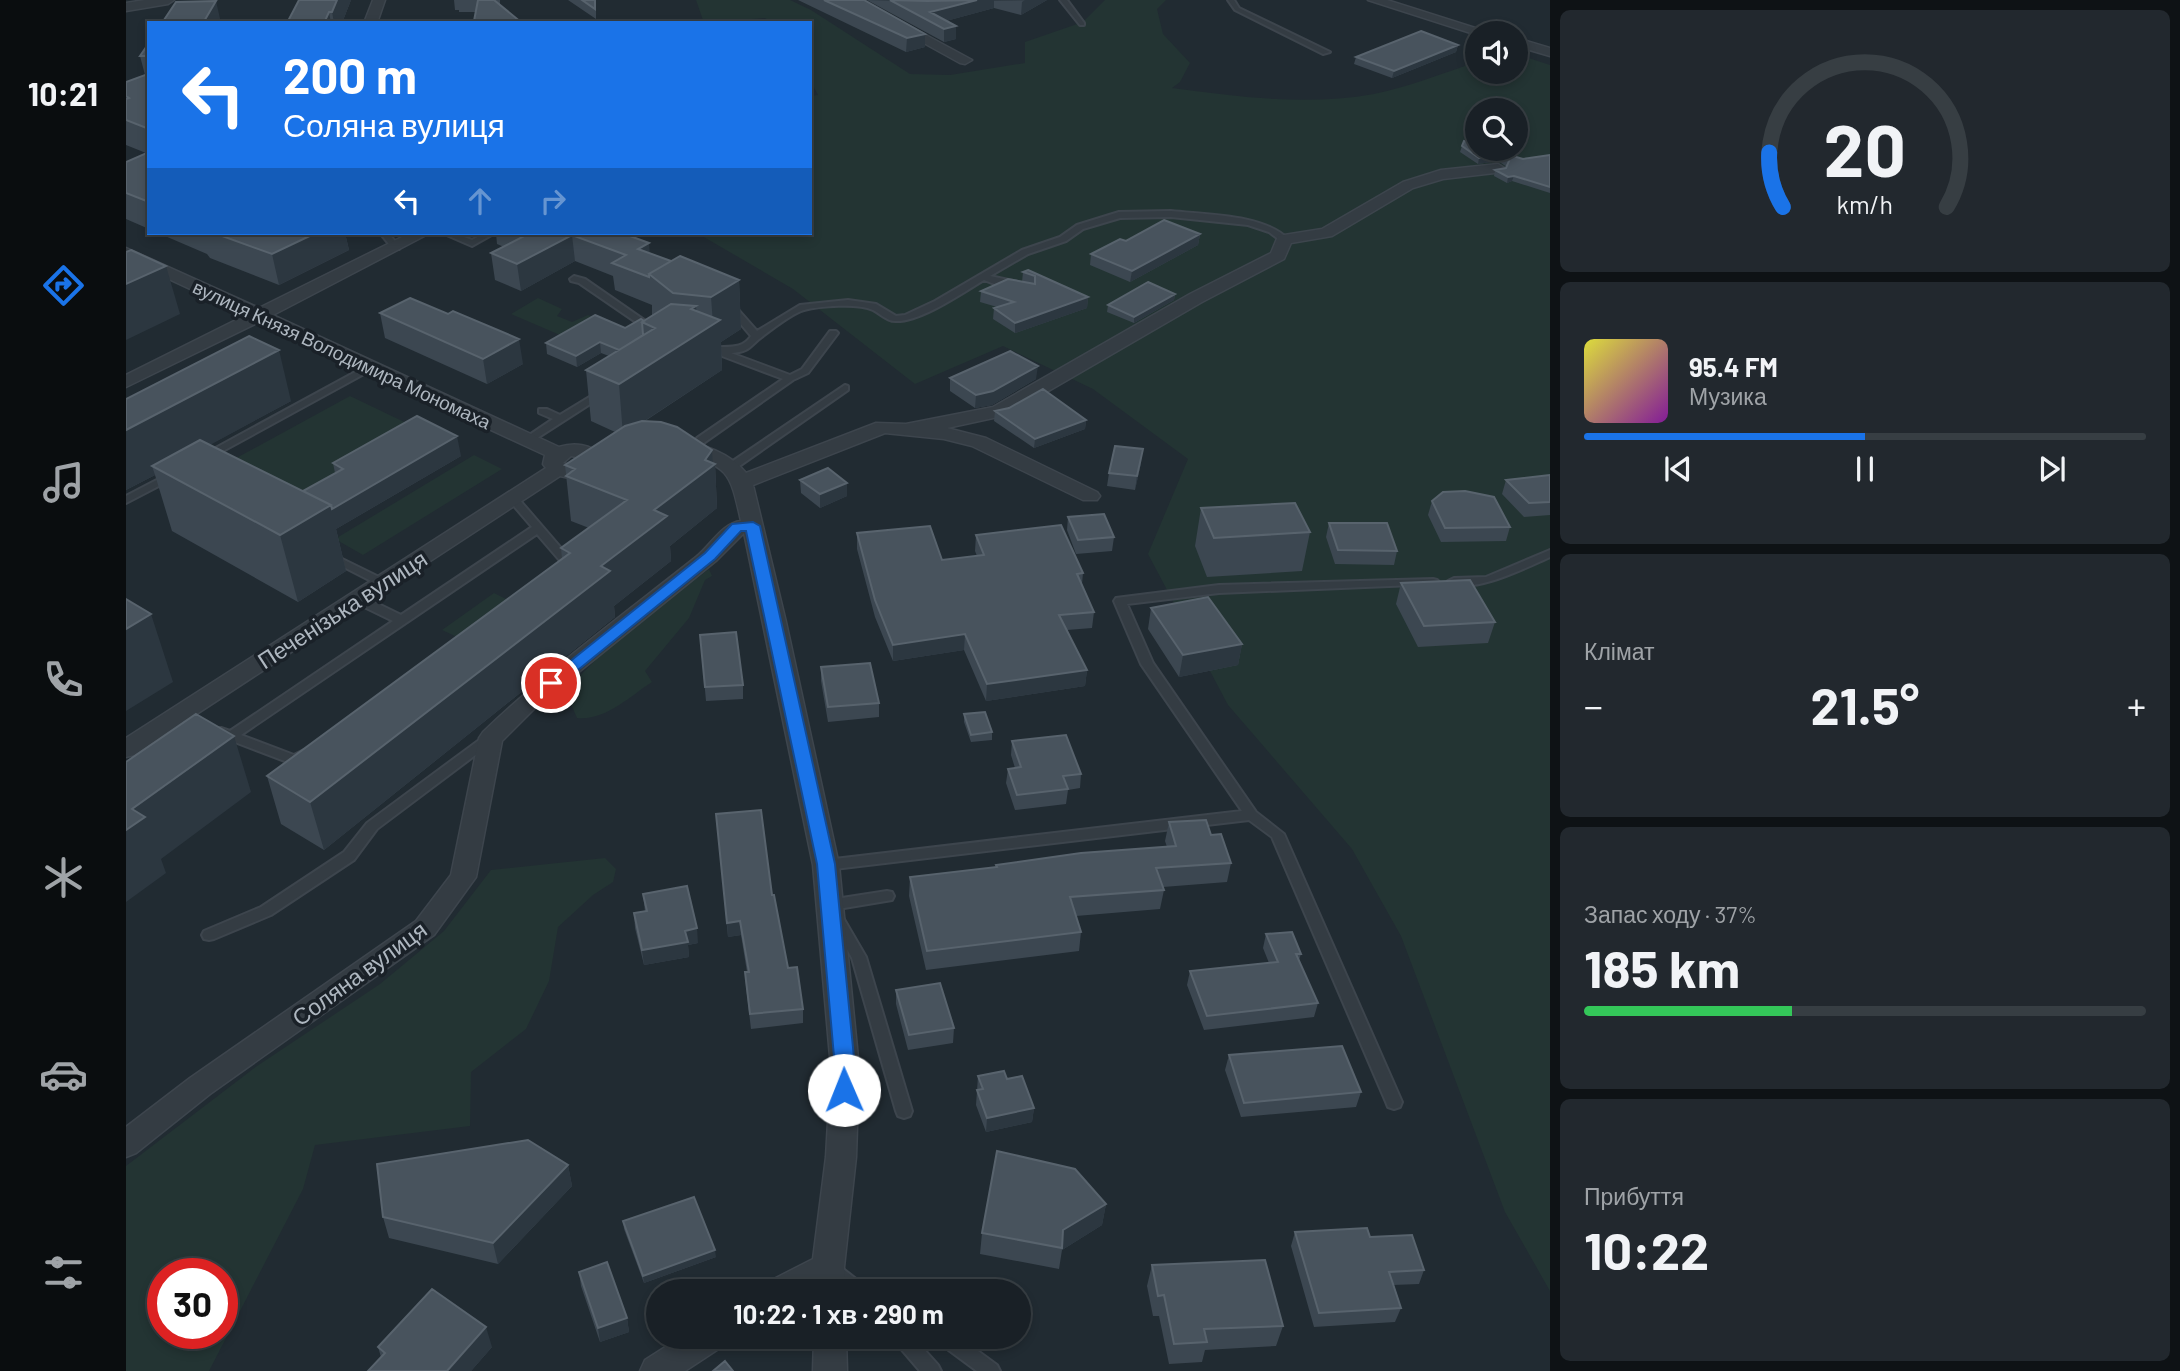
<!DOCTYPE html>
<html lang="uk">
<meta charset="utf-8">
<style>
body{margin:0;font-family:Barlow,sans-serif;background:#22282e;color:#f1f3f6;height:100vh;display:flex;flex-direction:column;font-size:26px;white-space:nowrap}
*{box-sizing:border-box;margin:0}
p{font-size:23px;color:#9fa3a7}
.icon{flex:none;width:38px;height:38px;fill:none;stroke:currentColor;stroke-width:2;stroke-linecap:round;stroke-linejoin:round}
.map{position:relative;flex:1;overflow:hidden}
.details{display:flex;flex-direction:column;gap:10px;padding:10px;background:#0e1215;width:630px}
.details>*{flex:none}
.guide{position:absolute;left:21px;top:21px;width:665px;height:214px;border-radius:0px;box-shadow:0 4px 10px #0003,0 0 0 2px #373e43;background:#1a73e8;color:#fff;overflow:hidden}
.tools{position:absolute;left:1339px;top:21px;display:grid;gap:14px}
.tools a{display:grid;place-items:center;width:63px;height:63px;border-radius:50%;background:#192026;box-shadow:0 4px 10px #0003,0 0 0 2px #373e43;font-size:35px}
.speed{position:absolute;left:21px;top:1258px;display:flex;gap:14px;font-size:35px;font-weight:700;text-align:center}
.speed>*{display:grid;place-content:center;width:91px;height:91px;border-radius:50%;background:#192026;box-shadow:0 4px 10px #0003,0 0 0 2px #373e43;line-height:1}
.speed .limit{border:10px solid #d22;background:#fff;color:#111}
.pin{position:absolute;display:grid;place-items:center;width:60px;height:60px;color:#fff;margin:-30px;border:4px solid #fff;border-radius:50%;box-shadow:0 2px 7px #0007}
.me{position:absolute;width:77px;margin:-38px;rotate:359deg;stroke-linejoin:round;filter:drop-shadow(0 0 5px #0008)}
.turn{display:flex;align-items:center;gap:24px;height:147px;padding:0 21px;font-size:32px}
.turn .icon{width:91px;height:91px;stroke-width:2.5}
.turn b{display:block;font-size:49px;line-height:60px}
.lanes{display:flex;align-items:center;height:66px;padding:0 21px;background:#0003;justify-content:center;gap:35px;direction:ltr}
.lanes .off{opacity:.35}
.big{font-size:52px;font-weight:700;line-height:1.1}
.details .tile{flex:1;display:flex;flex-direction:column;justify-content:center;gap:10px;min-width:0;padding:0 24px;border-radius:10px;background:#22282e}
.details .dial{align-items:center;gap:0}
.dial svg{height:182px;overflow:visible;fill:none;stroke:#373e43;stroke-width:7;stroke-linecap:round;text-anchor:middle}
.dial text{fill:#f1f3f6;stroke:none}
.song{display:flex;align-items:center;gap:21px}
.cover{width:84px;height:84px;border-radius:10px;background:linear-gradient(135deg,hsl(60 70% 55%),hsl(290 70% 35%))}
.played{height:7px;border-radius:4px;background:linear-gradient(90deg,#1a73e8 50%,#373e43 50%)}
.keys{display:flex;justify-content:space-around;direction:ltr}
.heat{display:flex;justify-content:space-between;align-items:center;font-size:38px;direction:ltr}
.charge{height:10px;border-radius:5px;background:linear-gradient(90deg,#34c759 37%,#373e43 0)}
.trip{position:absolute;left:520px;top:1279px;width:385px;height:70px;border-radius:35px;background:#192026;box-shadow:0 4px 10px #0003,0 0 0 2px #373e43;font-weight:700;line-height:70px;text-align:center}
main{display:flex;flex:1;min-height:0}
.menu{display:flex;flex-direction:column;width:126px;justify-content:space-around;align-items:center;background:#0a0d0f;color:#9fa3a7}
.menu .icon{width:49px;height:49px}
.menu .selected{color:#1a73e8}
.menu b{font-size:32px;color:#f1f3f6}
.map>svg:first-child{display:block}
.green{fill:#233433;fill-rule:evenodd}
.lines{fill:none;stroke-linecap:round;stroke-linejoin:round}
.lane-casing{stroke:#3d454d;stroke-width:4}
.street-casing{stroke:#3d454d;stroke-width:3}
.lane{fill:#343c43;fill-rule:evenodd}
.street{fill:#343c43;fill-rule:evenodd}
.wall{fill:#3c4751}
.shaded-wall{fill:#2c3740}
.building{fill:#48535d;stroke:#58636d;stroke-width:2}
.route{fill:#1a73e8;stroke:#114b97;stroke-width:2}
.labels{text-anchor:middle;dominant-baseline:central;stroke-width:7;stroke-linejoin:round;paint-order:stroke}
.far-street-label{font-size:19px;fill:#aeb7c0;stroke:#1a2128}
.street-label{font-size:23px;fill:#aeb7c0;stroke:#1a2128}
</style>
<main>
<nav class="menu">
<b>10:21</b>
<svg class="icon selected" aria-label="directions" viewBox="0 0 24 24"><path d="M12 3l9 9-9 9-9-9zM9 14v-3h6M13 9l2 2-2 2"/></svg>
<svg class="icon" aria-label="music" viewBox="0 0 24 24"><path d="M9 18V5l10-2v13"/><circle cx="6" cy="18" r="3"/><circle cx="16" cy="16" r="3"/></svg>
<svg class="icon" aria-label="phone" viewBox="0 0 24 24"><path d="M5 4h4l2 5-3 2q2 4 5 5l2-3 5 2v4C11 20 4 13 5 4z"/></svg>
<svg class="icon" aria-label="climate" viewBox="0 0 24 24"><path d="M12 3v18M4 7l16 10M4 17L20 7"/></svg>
<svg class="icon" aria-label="car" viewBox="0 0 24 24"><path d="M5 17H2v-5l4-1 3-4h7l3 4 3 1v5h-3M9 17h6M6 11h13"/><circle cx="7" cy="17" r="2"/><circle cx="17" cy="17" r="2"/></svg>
<svg class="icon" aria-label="filters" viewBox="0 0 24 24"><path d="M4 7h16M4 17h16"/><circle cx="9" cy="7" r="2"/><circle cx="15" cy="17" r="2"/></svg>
</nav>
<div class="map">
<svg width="1424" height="1371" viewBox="0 0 1424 1371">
<rect width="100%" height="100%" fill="#212b32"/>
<path class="green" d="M570 0H664L685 10 784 74 824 75 899 63V42L957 22 979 0H1040L1031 9 1037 34 1064 63 1054 82 1046 88C1113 97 1181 106 1248 94 1283 87 1317 73 1351 62V72H1390V54L1424 65V1291L1379 1212 1275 936 1226 849 1102 705 1022 554 1062 459 967 389 877 346 789 384 667 289 571 233H684V96L692 95 684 80V23H647L639 18 578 23ZM1351 110H1390V149H1351Z
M412 298 436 309 431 316 446 322 462 315 473 319 441 338 385 314Z
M224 396 295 430 154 512 83 473Z
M348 455 376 469 237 555 209 539Z
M583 569 586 576 579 580 563 618 519 671 526 682C503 697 479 721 451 718L445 704 453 677 485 644Z
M368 593 382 600 331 637 316 630Z
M479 858 490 869 487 882 467 895 432 927 423 981 400 1029 345 1072 344 1126 189 1145 177 1189 83 1371H0V1166L131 1066 254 984 318 931 365 870ZM96 1274V1334H37V1274Z"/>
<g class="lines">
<defs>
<path id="lane" d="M934 0H941L958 23V25H954Z
M1102 0H1108L1113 8 1204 52 1197 54 1109 10Z
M1045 211C1080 215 1137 214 1162 239L1155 241 1143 232 1122 225 1045 217 994 218 957 229 940 241 902 254 864 276 892 282V286L871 285 858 280C836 293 796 321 771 321 762 322 755 314 747 310 732 303 694 306 678 310 667 313 646 329 637 336 624 345 625 352 605 353L664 375 676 369 704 331H710L712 333 682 373 667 380 579 442 569 452 565 453 560 450 571 438 657 379 596 356 595 353H578L576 351C591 342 614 354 625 336L602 309V305H608L631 331 674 305 722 300 750 304 770 316 779 315 809 301 896 250 934 237 951 225 993 212Z
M254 233H262L274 247 273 249H267Z
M316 233H327L346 240 359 233H369L346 246Z
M448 276 459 279 531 329 526 332 523 331 453 283 445 281 444 279Z
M244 364 247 365V369L84 458H76L75 456Z
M719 385 722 386V390L609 469H601L600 467 601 465Z
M475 390 478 391V395L405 442 401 443 396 440 427 419 413 413V409H421L434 415Z
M46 472 51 475 50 477 0 503V496Z
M387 496 391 497 447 562 449 564C445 569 441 570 436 568L434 566 436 563 411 534 115 735 168 755 178 750 183 751 184 754C180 761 172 765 164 763L106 741 100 743 96 742 94 739 95 737 89 732 91 729 95 728 104 731 267 621 228 602 226 599 228 596H236L275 615 406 527 382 499Z
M1424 550V557C1401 567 1344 597 1322 581L1328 578 1360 577Z
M204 553 261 581 263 583 261 585H253L200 558 198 556 200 554Z
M1307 579 1311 580 1313 582 1311 584 1093 593 1001 604 1027 663 1130 812 1158 834 1276 1102 1274 1107 1268 1109 1262 1107 1260 1102 1146 837 1123 820 700 870 695 869 693 865 695 861 700 860 1116 811 1015 664 988 601 990 598 1093 585Z
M364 734 370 738 368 741 251 829 228 860 145 915 88 939 83 940 78 939 76 935 78 931 135 907 218 852 241 823 360 735Z
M761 891 766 892 768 896 766 900 712 909 740 957 786 1111 784 1116 778 1118 772 1116 770 1111 726 958 696 905 698 901 703 900Z
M706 1262 712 1265 739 1286 741 1292C723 1292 706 1289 698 1270L700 1265Z
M767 1337H787L812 1365 815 1371H794L770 1343Z
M810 1337H833L871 1365 874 1371H851L813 1343Z"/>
<path id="street" d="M19 0H48L42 4 0 11V3Z
M247 0H259L251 23H238Z
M720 0H735L846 60 839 64 834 63Z
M1242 0H1261L1365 33 1351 35Z
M1390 38 1424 48V56L1390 46Z
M1372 164 1380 169 1377 172 1317 179 1287 188 1206 236 1165 243 1158 259 1076 302 881 415 821 428 860 438 971 492 974 496 971 500H957L846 446 818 439 759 433 627 485 660 622 713 865 733 1068 730 1157 718 1267 719 1292H637L642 1282 687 1259 700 1157 705 1068 687 865 618 533 591 560 413 704 376 741 350 877 308 935 84 1094 10 1153 0 1157V1127L64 1078 290 921 325 875 353 738 357 732C423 669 498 614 570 557 585 545 596 523 615 521 604 471 603 466 551 453L548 449 551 445C574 439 607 456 620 473L750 423 780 424 867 407 1064 294 1145 253 1152 236 1196 229 1277 182 1315 170Z
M284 233H304L147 315 433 447C448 442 465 444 476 456L475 463C465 476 450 480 434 476L8 755 0 757V738L420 468 417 464 419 455 133 322 0 387V375L120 315 0 259V248L133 308ZM445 456 456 458V461L446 466 437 463Z
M555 1337H599L594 1348 559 1371H514L519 1360Z
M688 1337H720L721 1371H687Z"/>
</defs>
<use href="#lane" class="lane-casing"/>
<use href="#street" class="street-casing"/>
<use href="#lane" class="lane"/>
<use href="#street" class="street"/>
</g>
<path class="wall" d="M225 0 216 23H161Z
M328 0H374V5L396 23H349L350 12H333V10H329Z
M442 0H470V19Z
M672 0H738L799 47 780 52Z
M741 0 801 1 921 0 895 15 868 8 820 21 830 26V39L818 42Z
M23 43V229L0 219V162L20 153 0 145V82L19 75 14 56Z
M1332 45 1330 52 1266 78 1228 64 1230 57Z
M1336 146 1397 159 1424 155V193L1386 181 1381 183 1368 176 1369 170 1380 168 1381 167 1372 161 1352 164 1334 152Z
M32 233H219L223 250 153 285 84 258 81 254Z
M370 233H496L524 254 545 261 613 280 615 329 595 342 596 370 519 421 586 450V463L589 464 591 508 544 546 545 561 488 606 489 617 198 850 155 824 141 776 436 559 435 548 463 528 445 521 439 465 489 432 465 421 460 370 483 356 475 353 451 367 421 354 420 343 499 328 518 321 526 316V305L489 290 487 276 449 261 395 291 369 280 365 253 378 247 371 244Z
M1074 234 1072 245 1004 282 964 265 965 254Z
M897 272 962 297 961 308 889 333 867 319 868 308 871 307 854 302 855 291 896 282Z
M1049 294 1048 300 1008 323 981 312 982 305Z
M254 313 322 314 397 364 361 384 259 338Z
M824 378 910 379 866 405 849 408 824 391Z
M0 399 165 401 83 445 177 491 209 473 207 463 335 456 210 529 220 571 172 602 46 531 29 475 0 490Z
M869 411 960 420 959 429 908 448 868 421Z
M1015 463 1009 490 981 486 983 473Z
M1424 475V515L1398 517 1376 494 1380 480Z
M674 480 721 496 694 508 675 493Z
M1306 501 1384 527 1380 541 1315 542 1302 515Z
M1075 508 1184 532 1176 571 1081 577 1069 546Z
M942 517 988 537 986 551 950 554 941 530Z
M1203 523 1271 551 1268 565 1209 564 1200 537Z
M731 533 816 560 851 556 849 551 850 535 957 573 956 584 968 612 966 628 941 630 961 670 959 686 860 701 838 650 767 661 749 617 731 549Z
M1275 583 1369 622 1362 643 1292 647 1270 604Z
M1025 608 1116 644 1112 665 1053 677 1022 629Z
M574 635 617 685V699L580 701Z
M695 667 753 703V717L702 722 695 681Z
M838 714 866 732V740L845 742 838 722Z
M886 741 955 774 954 788 942 790 940 804 889 810 880 783 882 769 889 768 885 755Z
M590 814 646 895 662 968 677 1009V1023L625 1029 620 987 619 972H621L615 935 602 937Z
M1043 822 1085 835 1105 863 1101 882 1037 887 1038 890 1034 909 950 916 955 932 953 951 800 970 783 896 784 877 870 867V865L1041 847 1039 841Z
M517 894 572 943 562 945 563 957 518 965 509 928 508 913 519 912Z
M1140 934 1175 954 1173 960 1192 1003 1188 1017 1078 1030 1061 985 1064 971 1143 963 1137 948Z
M770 990 828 1028 827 1043 782 1050 770 1004Z
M1103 1055 1235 1092 1230 1107 1115 1117 1099 1070Z
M852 1076 881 1079 908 1108 906 1122 860 1132 850 1105Z
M442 1165 446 1186 372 1264 263 1238 257 1217Z
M980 1204 976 1225 936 1250 933 1269 854 1254 856 1233Z
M497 1221 590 1257 518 1283 498 1229Z
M1169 1232 1244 1237 1298 1270 1293 1284 1267 1285 1275 1308 1269 1322 1188 1327 1165 1246Z
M1026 1265 1157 1326 1150 1346 1079 1350 1076 1362 1043 1364 1033 1316H1027L1021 1286Z
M453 1272 501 1318 503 1332 474 1342 455 1286Z
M252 1347H366L345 1371H242L255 1357Z"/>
<path class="shaded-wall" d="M211 0H225L216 23H208L206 12Z
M851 0H868V8L809 24 804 12Z
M899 0H921L895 15 896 2Z
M90 1 95 23H77Z
M203 12 205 23H198Z
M830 26V39L818 42V29Z
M799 34V47L780 52 781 38Z
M1332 45 1330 52 1266 78 1268 71Z
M1373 155 1372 161 1352 164 1353 158Z
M1388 176 1386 181 1381 183 1382 177Z
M190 233H219L223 250 153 285 146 254Z
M1074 234 1072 245 1004 282 1006 271Z
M446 235 449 261 395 291 391 264Z
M523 243 525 269 512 249Z
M40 266 54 314 0 340V284Z
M613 280 615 329 595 342 596 370 497 435 493 384 565 309 570 306 572 334 587 324 585 297Z
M1049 294 1048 300 1008 323V317Z
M962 297 961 308 889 333V323Z
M393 339 397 364 361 384 357 359Z
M474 342 475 353 451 367 450 356Z
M153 350 165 401 36 471 26 466 29 475 0 490V430Z
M912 366 910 379 866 405 849 408 850 395Z
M960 420 959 429 908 448 909 439Z
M331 436 335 456 210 529 220 571 172 602 154 535 205 505Z
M1017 449 1015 463 1009 490 1011 476Z
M586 450 587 465 589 464 591 508 544 546 545 561 488 606 489 617 198 850 184 802 475 566 528 510 579 460Z
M721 483V496L694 508V494Z
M25 614 47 682 0 711V629Z
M839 634 838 650 767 661V645Z
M1116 644 1112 665 1053 677 1057 655Z
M961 670 959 686 860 701 861 684Z
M108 736 125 792 35 859 40 873 0 902V830L6 809Z
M614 921 615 935 602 937 601 923Z
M571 928 572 943 562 945 563 957 518 965 516 950 559 931Z
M908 1108 906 1122 860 1132 861 1118Z
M442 1165 446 1186 372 1264 367 1243Z
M980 1204 976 1225 936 1250 937 1230Z
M589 1250 590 1257 518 1283 517 1276Z
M501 1318 503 1332 474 1342 472 1328Z
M360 1327 366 1347 345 1371H321Z"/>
<path class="building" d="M173 0H211L206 12H203L198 23H161Z
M352 0H368L396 23H350L348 21Z
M456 0H469V9Z
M698 0H738L799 34 781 38Z
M764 0 801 1 851 0 804 12 830 26 818 29Z
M90 1 77 23H36L50 2Z
M1295 31 1332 45 1268 71 1230 57Z
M23 43V56H14Z
M19 75 23 77V129L0 120V99L3 98 0 96V82Z
M1338 141 1351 145V149H1363L1397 159 1424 155V187L1388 176 1382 177 1369 170 1380 168 1383 161 1373 155 1353 158 1336 146Z
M23 152V202L0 193V162Z
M1038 220 1074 234 1006 271 965 254 994 239 1000 241Z
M88 233H190L146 254Z
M404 233H496L523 243 512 249 545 261 523 274V277L486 263 500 255 446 235 391 264 365 253Z
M5 250 40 266 0 284V252Z
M554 256 613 280 585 297 547 293 523 274Z
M902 270 962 297 889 323 868 308 888 302 855 291 882 279 909 284V276L897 272Z
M1022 282 1049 294 1008 317 982 305Z
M284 298 322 314 327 311 393 339 357 359 254 313Z
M545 304 570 306 565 309 594 320 493 384 460 370 529 328 516 322Z
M469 315 499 328 515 319 518 321 516 322 517 335 493 350 474 342 450 356 420 343Z
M123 336 153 350 0 430V399Z
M884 351 912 366 867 391 850 395 824 378Z
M917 389 960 420 909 439 869 411 883 408Z
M291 416 331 436 206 509 205 505 177 491 217 469 207 463Z
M516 421 535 422 551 427 586 450 579 460 589 464 528 510 541 516 475 566 484 571 184 802 141 776 444 553 435 548 501 500 440 476 449 469 439 465 499 426Z
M74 440 205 505 154 535 26 466Z
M989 446 1017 449 1011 476 983 473Z
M702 468 721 483 694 494 674 480Z
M1424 475V502L1403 503 1380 480Z
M1339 491 1368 497 1384 527 1319 528 1306 501 1317 492Z
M1169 503 1184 532 1088 538 1075 508Z
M978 514 988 537 952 540 942 517Z
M1203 523H1261L1271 551 1212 550Z
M935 525 957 573 951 574 968 612 933 615 961 670 861 684 839 634 767 645 749 600 731 533 804 526 816 560 858 555 850 535Z
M1344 580 1369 622 1298 626 1275 583Z
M1082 597 1116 644 1057 655 1025 608Z
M0 599 25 614 0 629Z
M610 632 617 685 579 687 574 635Z
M744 663 753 703 702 707 695 667Z
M859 712 866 732 845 735 838 714Z
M70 714 108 736 6 809 19 817 0 830V762Z
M940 735 955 774 937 776 942 789 891 795 882 769 895 767 886 741Z
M635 810 646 895H648L662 968 671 967 677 1009 624 1014 619 972H623L614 921 601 923 590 814Z
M1080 820 1085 835 1095 834 1105 863 1030 868 1038 890 944 897 955 932 801 951 784 877 871 867 870 865 955 853 1050 846 1043 822Z
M561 886 571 928 559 931 562 942 516 950 508 913 521 911 517 894Z
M1166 932 1175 954H1170L1192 1003 1081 1016 1064 971 1152 962 1140 934Z
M814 983 828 1028 783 1035 770 990Z
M1216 1046 1235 1092 1118 1103 1103 1055Z
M878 1071 881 1079 896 1076 908 1108 861 1118 851 1090 857 1089 852 1076Z
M402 1140 442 1165 367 1243 257 1217 251 1164Z
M871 1151 949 1169 980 1204 937 1230 936 1248 856 1233Z
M568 1197 589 1250 517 1276 497 1221Z
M1241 1228 1244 1237 1286 1235 1298 1270 1263 1272 1275 1308 1193 1313 1169 1232Z
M1139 1260 1157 1326 1078 1329 1081 1342 1048 1344 1038 1295 1032 1296 1026 1265Z
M481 1262 501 1318 472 1328 453 1272Z
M306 1289 360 1327 321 1371H242L259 1353 252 1347Z
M599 1361 607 1371H587Z"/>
<path class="route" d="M627 522 634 526 709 864 729 1068 728 1090 725 1096 718 1099 711 1096 708 1090 709 1068 691 864 620 531H615L589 559 431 687H419L417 683 579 553 606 524Z"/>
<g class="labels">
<g class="far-street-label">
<text transform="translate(216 354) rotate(25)">вулиця Князя Володимира Мономаха</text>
</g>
<g class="street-label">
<text transform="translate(216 609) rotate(-33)">Печенізька вулиця</text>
<text transform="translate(233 973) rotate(-36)">Соляна вулиця</text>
</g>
</g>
</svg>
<div class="tools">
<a><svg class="icon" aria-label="sound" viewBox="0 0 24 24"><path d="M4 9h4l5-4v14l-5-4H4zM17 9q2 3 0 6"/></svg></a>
<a><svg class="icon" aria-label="search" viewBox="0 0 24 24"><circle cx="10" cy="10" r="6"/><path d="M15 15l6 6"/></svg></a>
</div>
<div class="speed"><div class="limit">30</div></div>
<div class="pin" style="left:425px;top:683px;background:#d93025"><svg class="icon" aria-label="arrive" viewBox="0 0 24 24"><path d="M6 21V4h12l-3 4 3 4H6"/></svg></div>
<svg class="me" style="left:718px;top:1090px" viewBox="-20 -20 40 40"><circle r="19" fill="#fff"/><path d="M0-13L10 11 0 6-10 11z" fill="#1a73e8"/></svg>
<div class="trip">10:22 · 1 хв · 290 m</div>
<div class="guide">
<div class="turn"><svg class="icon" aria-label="left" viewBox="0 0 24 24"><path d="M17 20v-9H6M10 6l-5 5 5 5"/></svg><div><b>200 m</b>Соляна вулиця</div></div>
<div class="lanes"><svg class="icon" aria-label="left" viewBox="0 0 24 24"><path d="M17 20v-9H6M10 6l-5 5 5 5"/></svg><svg class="icon off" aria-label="ahead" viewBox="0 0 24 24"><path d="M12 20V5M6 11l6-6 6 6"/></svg><svg class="icon off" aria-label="right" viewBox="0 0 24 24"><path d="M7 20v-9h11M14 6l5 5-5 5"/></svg></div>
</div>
</div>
<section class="details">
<div class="tile dial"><svg viewBox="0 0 100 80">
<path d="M14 69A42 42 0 1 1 86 69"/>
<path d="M14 69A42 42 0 0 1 8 45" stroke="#1a73e8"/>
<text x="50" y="56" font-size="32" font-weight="700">20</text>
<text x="50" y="72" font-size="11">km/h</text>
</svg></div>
<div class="tile">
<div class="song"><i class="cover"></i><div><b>95.4 FM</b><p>Музика</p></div></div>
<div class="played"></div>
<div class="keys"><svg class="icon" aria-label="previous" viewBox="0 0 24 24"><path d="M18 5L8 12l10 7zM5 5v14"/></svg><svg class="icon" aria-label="pause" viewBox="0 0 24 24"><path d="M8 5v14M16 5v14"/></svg><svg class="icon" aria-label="next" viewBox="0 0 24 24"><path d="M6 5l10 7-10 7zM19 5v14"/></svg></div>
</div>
<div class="tile"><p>Клімат</p>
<div class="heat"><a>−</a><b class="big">21.5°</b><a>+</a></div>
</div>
<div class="tile"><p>Запас ходу · 37%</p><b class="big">185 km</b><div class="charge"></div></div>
<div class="tile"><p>Прибуття</p><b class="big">10:22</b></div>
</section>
</main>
